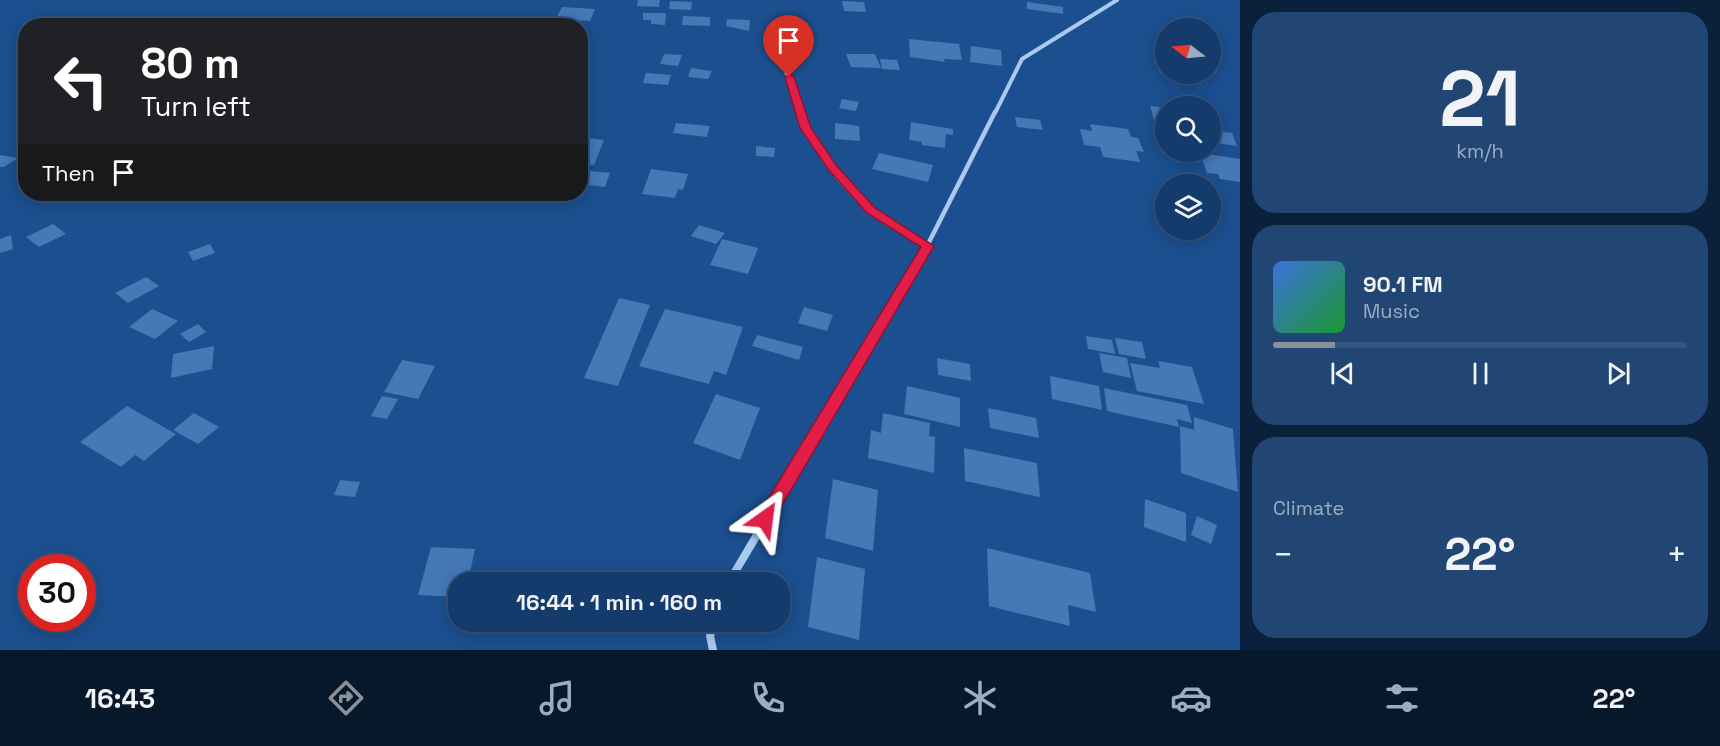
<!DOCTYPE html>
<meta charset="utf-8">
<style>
body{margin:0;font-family:"Space Grotesk",sans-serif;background:#214673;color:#f1f3f6;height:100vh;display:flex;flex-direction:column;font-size:22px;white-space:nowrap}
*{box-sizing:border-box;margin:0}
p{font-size:20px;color:#9dadc1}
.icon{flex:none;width:33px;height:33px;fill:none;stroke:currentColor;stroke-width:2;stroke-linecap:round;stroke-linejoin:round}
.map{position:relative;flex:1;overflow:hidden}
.details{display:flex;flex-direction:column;gap:12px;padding:12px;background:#0b203b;width:480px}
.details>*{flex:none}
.hud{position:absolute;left:18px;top:18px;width:570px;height:183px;border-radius:24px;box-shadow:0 3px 15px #0003,0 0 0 2px #33557e;background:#202124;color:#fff;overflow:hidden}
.needle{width:39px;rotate:286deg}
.buttons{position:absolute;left:1155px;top:18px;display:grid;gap:12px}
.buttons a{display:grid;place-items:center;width:66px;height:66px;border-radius:50%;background:#143b6b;box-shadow:0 3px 15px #0003,0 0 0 2px #33557e;font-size:30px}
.speed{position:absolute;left:18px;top:554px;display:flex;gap:12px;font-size:30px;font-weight:700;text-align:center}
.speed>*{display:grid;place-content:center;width:78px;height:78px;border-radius:50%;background:#143b6b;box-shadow:0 3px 15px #0003,0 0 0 2px #33557e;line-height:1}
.speed .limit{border:9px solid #d22;background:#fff;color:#111}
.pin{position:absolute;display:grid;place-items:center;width:51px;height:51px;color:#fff;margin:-62px -26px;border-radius:50% 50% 50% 0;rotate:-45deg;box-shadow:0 0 6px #0007}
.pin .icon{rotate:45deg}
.me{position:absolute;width:66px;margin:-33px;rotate:31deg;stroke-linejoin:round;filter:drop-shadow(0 0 4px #0008)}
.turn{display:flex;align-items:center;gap:21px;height:126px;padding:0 24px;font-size:27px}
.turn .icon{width:78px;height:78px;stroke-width:2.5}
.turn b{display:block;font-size:42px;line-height:51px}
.then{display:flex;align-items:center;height:57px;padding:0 24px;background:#0003;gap:12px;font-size:22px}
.big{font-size:45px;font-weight:700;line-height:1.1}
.details .widget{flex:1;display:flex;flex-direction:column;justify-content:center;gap:9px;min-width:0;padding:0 21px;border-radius:24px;background:#214673}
.details .dial{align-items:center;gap:0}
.dial b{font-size:78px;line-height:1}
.song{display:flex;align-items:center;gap:18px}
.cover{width:72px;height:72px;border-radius:9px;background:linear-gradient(135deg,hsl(220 70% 55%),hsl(130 70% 35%))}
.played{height:6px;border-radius:3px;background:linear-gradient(90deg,#8c9099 15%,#33557e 15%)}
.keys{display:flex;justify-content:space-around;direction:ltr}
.heat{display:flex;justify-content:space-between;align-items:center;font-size:33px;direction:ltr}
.trip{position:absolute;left:448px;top:572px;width:342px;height:60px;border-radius:24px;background:#143b6b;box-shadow:0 3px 15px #0003,0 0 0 2px #33557e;font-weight:700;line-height:60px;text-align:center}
.dock{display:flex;height:96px;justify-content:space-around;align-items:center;background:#08182b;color:#9dadc1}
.dock .icon{width:42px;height:42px}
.dock .current{color:#8c9099}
.dock b{font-size:27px;color:#f1f3f6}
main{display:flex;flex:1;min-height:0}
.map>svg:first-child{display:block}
.building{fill:#4478b7}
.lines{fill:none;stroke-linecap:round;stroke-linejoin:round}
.minor-far3{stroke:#a9c9ee;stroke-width:4}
.minor-far2{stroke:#a9c9ee;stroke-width:4.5}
.minor-far1{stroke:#a9c9ee;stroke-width:6}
.minor{stroke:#a9c9ee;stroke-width:8}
.route{fill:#e11d48;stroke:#92132f;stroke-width:1.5}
</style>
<main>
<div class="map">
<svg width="1240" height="650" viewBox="0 0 1240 650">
<rect width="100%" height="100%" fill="#1b4f8f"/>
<path class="building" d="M638 0H660L659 7 637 6Z
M670 1 692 2 691 10 669 9Z
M842 1 864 2 866 12 844 11Z
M1027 2 1063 7V14L1027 9Z
M562 7 595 9 590 21 556 19Z
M643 13H666L665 25 651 24V20H643Z
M179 16 200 18 189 26 166 24Z
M683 16 710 17V26L682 25Z
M727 19 750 20 749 31 726 26Z
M909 39 959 44 962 60 944 59 945 62 910 57Z
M971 46 1001 50 1002 66 970 62Z
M664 54 682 55 678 66 660 64Z
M846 54H875L881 68 851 67Z
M880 59 897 60 900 70 882 69Z
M691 68 712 71 708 79 688 77Z
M646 73 671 75 668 85 643 83Z
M842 99 859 102 856 111 839 108Z
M1150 106 1166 108V131L1157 130Z
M1015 117 1040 120 1043 130 1017 127Z
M911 122 953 129V135L946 134 945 148 922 145V142L909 140Z
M676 123 710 126 707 137 673 133Z
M835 123 859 126 860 141 835 139Z
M1090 124 1128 129 1131 137 1138 138 1144 152 1136 151 1140 162 1103 157 1100 147 1084 145 1080 129 1092 131Z
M1210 130 1232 133 1237 146 1210 142Z
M580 137 604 140 594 165 580 164Z
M756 146 775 148 774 157 756 156Z
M879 153 933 165 928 182 872 169Z
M1200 153 1240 159V182L1220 179 1218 174 1207 173Z
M0 155 18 158 4 167H0Z
M651 169 688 174 683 190 678 189 675 198 642 194Z
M580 170 610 173 605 187 580 184Z
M53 224 66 234 39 247 26 237Z
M699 225 725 233 716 244 691 236Z
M11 235 13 249 0 253V239Z
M722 239 758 248 748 274 710 265Z
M210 244 215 253 193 261 188 252Z
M146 277 159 286 128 303 115 293Z
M619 298 650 305 618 386 584 378Z
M804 307 833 315 827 331 798 323Z
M152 309 178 321 155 339 129 327Z
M665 309 743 327 726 375 714 371 709 384 639 366Z
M198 324 206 332 189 342 180 334Z
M757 335 803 347 799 360 752 346Z
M1086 336 1112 340 1115 354 1088 349Z
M1115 338 1142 342 1146 359 1119 354Z
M214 346 212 369 171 378 173 354Z
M1099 353 1127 358 1131 378 1103 372Z
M937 358 970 364 971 381 938 375Z
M402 360 435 366 418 399 384 392Z
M1158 361 1192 367 1204 404 1137 391 1130 363 1160 368Z
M1050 376 1099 386 1102 410 1052 399Z
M907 386 960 398V427L904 414Z
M1104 388 1187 405 1192 423 1177 419 1179 427 1107 411Z
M716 394 760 408 740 460 693 443Z
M382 396 398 399 387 419 371 416Z
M127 406 176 434 144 461 135 455 121 467 80 442Z
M988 408 1036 418 1039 438 990 428Z
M194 413 219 427 198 444 173 430Z
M883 413 930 423 929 436 935 437 934 473 868 458 871 430 881 433Z
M1194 417 1233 429 1238 492 1181 473 1180 426 1194 430Z
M964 448 1037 463 1040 497 965 481Z
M833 479 878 490 873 551 825 538Z
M340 480 360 482 355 497 334 495Z
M1145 499 1186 513V542L1144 527Z
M1197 516 1217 525 1211 544 1191 535Z
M431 547 475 549 468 582H459V597L418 595Z
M987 548 1090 573 1096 612 1068 605 1070 626 989 606Z
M817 557 865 569 859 640 808 627Z"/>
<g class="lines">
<path class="minor-far3" d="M775 38 800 113
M995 113 1022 59 1117 0"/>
<path class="minor-far2" d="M799 112C812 149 842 188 873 212 890 225 910 235 928 246
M923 254 995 112"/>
<path class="minor-far1" d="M819 431 924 253"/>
<path class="minor" d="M729 582 820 429
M713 650 710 636 715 621"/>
</g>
<path class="route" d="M789 74 794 77 811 128 836 165 875 208 934 246 771 524 765 526 759 524 757 519 759 514 921 247 867 213 828 169 800 128 785 77Z"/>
</svg>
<div class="buttons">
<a><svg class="needle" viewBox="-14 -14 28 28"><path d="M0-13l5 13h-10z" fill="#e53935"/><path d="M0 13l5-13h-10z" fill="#9dadc1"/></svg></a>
<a><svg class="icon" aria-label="search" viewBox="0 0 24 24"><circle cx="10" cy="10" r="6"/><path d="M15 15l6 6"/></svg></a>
<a><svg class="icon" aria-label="layers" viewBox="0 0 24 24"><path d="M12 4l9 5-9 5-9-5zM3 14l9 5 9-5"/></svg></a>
</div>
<div class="speed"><div class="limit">30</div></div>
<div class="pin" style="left:789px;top:77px;background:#d93025"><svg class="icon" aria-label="arrive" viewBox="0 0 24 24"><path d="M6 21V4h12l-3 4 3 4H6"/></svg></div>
<svg class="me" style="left:765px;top:519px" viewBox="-20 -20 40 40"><path d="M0-17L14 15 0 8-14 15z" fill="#e11d48" stroke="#fff" stroke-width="4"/></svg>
<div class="trip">16:44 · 1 min · 160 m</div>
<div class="hud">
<div class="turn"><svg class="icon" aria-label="left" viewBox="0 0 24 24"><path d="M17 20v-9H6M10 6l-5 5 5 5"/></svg><div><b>80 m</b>Turn left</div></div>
<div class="then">Then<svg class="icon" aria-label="arrive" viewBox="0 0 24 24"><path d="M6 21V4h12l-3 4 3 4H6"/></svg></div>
</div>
</div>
<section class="details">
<div class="widget dial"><b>21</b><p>km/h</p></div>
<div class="widget">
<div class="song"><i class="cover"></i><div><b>90.1 FM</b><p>Music</p></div></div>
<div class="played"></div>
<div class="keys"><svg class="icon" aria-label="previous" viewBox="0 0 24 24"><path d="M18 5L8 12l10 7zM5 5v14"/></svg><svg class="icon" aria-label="pause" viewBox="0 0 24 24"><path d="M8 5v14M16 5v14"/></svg><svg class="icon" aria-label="next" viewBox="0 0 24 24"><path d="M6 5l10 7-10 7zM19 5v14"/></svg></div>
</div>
<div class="widget"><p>Climate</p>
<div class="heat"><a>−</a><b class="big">22°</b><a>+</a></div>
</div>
</section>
</main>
<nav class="dock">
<b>16:43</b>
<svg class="icon current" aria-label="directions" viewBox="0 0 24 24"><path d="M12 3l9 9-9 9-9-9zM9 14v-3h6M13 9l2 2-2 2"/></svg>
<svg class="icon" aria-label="music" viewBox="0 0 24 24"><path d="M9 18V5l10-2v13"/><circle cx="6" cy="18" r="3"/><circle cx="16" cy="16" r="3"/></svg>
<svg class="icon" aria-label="phone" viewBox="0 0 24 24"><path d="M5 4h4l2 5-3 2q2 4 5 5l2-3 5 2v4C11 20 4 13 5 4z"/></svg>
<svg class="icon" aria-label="climate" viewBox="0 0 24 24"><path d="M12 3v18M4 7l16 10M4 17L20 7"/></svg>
<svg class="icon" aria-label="car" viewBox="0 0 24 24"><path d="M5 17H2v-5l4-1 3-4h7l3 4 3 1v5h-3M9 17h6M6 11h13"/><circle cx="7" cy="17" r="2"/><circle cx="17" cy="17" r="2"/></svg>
<svg class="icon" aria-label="filters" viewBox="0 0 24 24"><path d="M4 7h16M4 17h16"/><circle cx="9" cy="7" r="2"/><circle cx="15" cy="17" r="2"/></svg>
<b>22°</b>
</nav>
